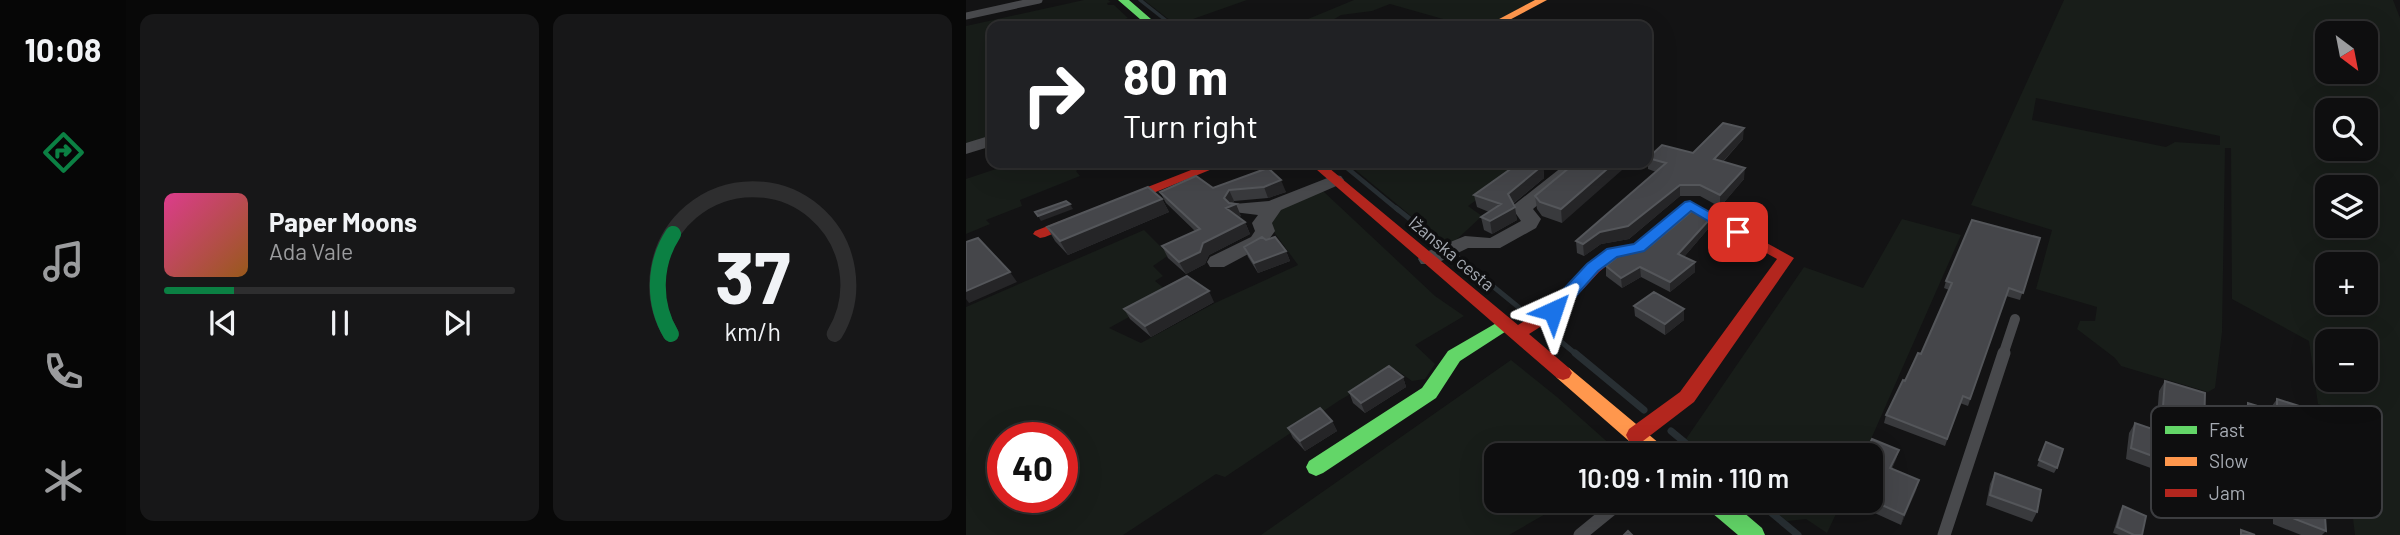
<!DOCTYPE html>
<meta charset="utf-8">
<style>
body{margin:0;font-family:Barlow,sans-serif;background:#171718;color:#f1f3f6;height:100vh;display:flex;flex-direction:column;font-size:26px;white-space:nowrap}
*{box-sizing:border-box;margin:0}
p{font-size:23px;color:#9b9c9e}
.icon{flex:none;width:38px;height:38px;fill:none;stroke:currentColor;stroke-width:2;stroke-linecap:round;stroke-linejoin:round}
.map{position:relative;flex:1;overflow:hidden}
.details{display:flex;flex-direction:column;gap:14px;padding:14px;background:#080808;width:840px}
.details>*{flex:none}
.hud{position:absolute;left:21px;top:21px;width:665px;height:147px;border-radius:14px;box-shadow:0 7px 28px #0002,0 0 0 2px #2e2e2f;background:#202124;color:#fff;overflow:hidden}
.needle{width:46px;rotate:148deg}
.tools{position:absolute;left:1349px;top:21px;display:grid;gap:14px}
.tools a{display:grid;place-items:center;width:63px;height:63px;border-radius:14px;background:#0e0e0f;box-shadow:0 7px 28px #0002,0 0 0 2px #2e2e2f;font-size:35px}
.speed{position:absolute;left:21px;top:422px;display:flex;gap:14px;font-size:35px;font-weight:700;text-align:center}
.speed>*{display:grid;place-content:center;width:91px;height:91px;border-radius:50%;background:#0e0e0f;box-shadow:0 7px 28px #0002,0 0 0 2px #2e2e2f;line-height:1}
.speed .limit{border:10px solid #d22;background:#fff;color:#111}
.pin{position:absolute;display:grid;place-items:center;width:60px;height:60px;color:#fff;margin:-30px;border-radius:14px;box-shadow:0 4px 10px #0006}
.me{position:absolute;width:77px;margin:-38px;rotate:42deg;stroke-linejoin:round;filter:drop-shadow(0 0 5px #0008)}
.turn{display:flex;align-items:center;gap:24px;height:147px;padding:0 21px;font-size:32px}
.turn .icon{width:91px;height:91px;stroke-width:2.5}
.turn b{display:block;font-size:49px;line-height:60px}
.details .tile{flex:1;display:flex;flex-direction:column;justify-content:center;gap:10px;min-width:0;padding:0 24px;border-radius:14px;background:#171718}
.details .dial{align-items:center;gap:0}
.dial svg{height:182px;overflow:visible;fill:none;stroke:#2e2e2f;stroke-width:7;stroke-linecap:round;text-anchor:middle}
.dial text{fill:#f1f3f6;stroke:none}
.song{display:flex;align-items:center;gap:21px}
.cover{width:84px;height:84px;border-radius:10px;background:linear-gradient(135deg,hsl(330 70% 55%),hsl(30 70% 35%))}
.played{height:7px;border-radius:4px;background:linear-gradient(90deg,#0b8043 20%,#2e2e2f 20%)}
.keys{display:flex;justify-content:space-around;direction:ltr}
.details .tiles{flex:1;display:grid;gap:14px;grid-template-columns:repeat(2,1fr)}
.trip{position:absolute;left:518px;top:443px;width:399px;height:70px;border-radius:14px;background:#0e0e0f;box-shadow:0 7px 28px #0002,0 0 0 2px #2e2e2f;font-weight:600;line-height:70px;text-align:center}
main{display:flex;flex:1;min-height:0}
.tab-bar{display:flex;flex-direction:column;width:126px;justify-content:space-around;align-items:center;background:#060606;color:#9b9c9e}
.tab-bar .icon{width:49px;height:49px}
.tab-bar .on{color:#0b8043}
.tab-bar b{font-size:32px;color:#f1f3f6}
.map>svg:first-child{display:block}
.green{fill:#181d19;fill-rule:evenodd}
.lines{fill:none;stroke-linecap:round;stroke-linejoin:round}
.stream-far3{stroke:#282f33;stroke-width:3.5}
.stream-far2{stroke:#282f33;stroke-width:4.5}
.stream-far1{stroke:#282f33;stroke-width:5}
.stream{stroke:#282f33;stroke-width:7}
.lane-far2{stroke:#48494c;stroke-width:7}
.lane-far1{stroke:#48494c;stroke-width:10}
.lane{stroke:#48494c;stroke-width:13}
.street{fill:#48494c;fill-rule:evenodd}
.fast{fill:#63d668;fill-rule:evenodd}
.slow{fill:#ff974d;fill-rule:evenodd}
.jam{fill:#b3261e;fill-rule:evenodd}
.wall{fill:#393a3d}
.shaded-wall{fill:#252527}
.building{fill:#45464a;stroke:#54565a;stroke-width:2}
.route{fill:#1a73e8;stroke:#114b97;stroke-width:2}
.labels{text-anchor:middle;dominant-baseline:central;stroke-width:7;stroke-linejoin:round;paint-order:stroke}
.street-label{font-size:18px;fill:#a6abb3;stroke:#0e0e0f}
.key{fill:#0e0e0f;stroke:#3c3d40;stroke-width:2}
.key-label{font-size:19px;fill:#a6abb3}
</style>
<main>
<nav class="tab-bar">
<b>10:08</b>
<svg class="icon on" aria-label="directions" viewBox="0 0 24 24"><path d="M12 3l9 9-9 9-9-9zM9 14v-3h6M13 9l2 2-2 2"/></svg>
<svg class="icon" aria-label="music" viewBox="0 0 24 24"><path d="M9 18V5l10-2v13"/><circle cx="6" cy="18" r="3"/><circle cx="16" cy="16" r="3"/></svg>
<svg class="icon" aria-label="phone" viewBox="0 0 24 24"><path d="M5 4h4l2 5-3 2q2 4 5 5l2-3 5 2v4C11 20 4 13 5 4z"/></svg>
<svg class="icon" aria-label="climate" viewBox="0 0 24 24"><path d="M12 3v18M4 7l16 10M4 17L20 7"/></svg>
</nav>
<section class="details">
<div class="tiles">
<div class="tile">
<div class="song"><i class="cover"></i><div><b>Paper Moons</b><p>Ada Vale</p></div></div>
<div class="played"></div>
<div class="keys"><svg class="icon" aria-label="previous" viewBox="0 0 24 24"><path d="M18 5L8 12l10 7zM5 5v14"/></svg><svg class="icon" aria-label="pause" viewBox="0 0 24 24"><path d="M8 5v14M16 5v14"/></svg><svg class="icon" aria-label="next" viewBox="0 0 24 24"><path d="M6 5l10 7-10 7zM19 5v14"/></svg></div>
</div>
<div class="tile dial"><svg viewBox="0 0 100 80">
<path d="M14 69A42 42 0 1 1 86 69"/>
<path d="M14 69A42 42 0 0 1 15 25" stroke="#0b8043"/>
<text x="50" y="56" font-size="32" font-weight="700">37</text>
<text x="50" y="72" font-size="11">km/h</text>
</svg></div>
</div>
</section>
<div class="map">
<svg width="1434" height="535" viewBox="0 0 1434 535">
<rect width="100%" height="100%" fill="#131314"/>
<path class="green" d="M118 0H142L145 2 141 3 142 5H148L162 18 159 19 171 26H26V137L0 146V26Z
M178 0H281L210 25Z
M388 0H573L523 26H469L477 19 424 4 406 11 375 15 360 24 366 26H325Z
M1098 0H1427L1434 18V535H1389L1374 411 1352 404 1343 341 1266 299 1265 148H1259L1256 332 1249 388 1242 392 1155 366 1149 358 1111 329 1114 321H1129L1131 307 1070 289 1086 230 1005 205ZM1362 33H1400V72H1362ZM1070 98 1254 136V145L1209 142 1200 147 1066 120ZM1362 110H1400V149H1362ZM1362 187H1400V226H1362ZM1362 264H1400V303H1362ZM1362 341H1400V380H1362Z
M48 163H119L110 171 114 176 54 200 56 206 20 220 24 224 0 234V179Z
M381 163H562L502 206 516 216 487 243 479 244Z
M357 191 469 296 498 316 449 345 469 364 459 379 446 381 429 369 374 400 259 477 250 474 157 535H0V307L178 230 203 255 187 266 197 276 189 281 205 294 143 328 175 343 249 303 332 265 303 225 307 212ZM37 438H96V497H37Z
M936 219 995 235 898 455H740L720 439 838 267 897 288Z
M545 360 591 397 656 455H530V500L602 501 543 535H295Z
M796 501H876L861 533 840 519 821 521Z"/>
<g class="lines">
<path class="stream-far3" d="M174 0 207 26"/>
<path class="stream-far2" d="M375 163 432 210"/>
<path class="stream-far1" d="M430 208 475 244
M491 257 561 314
M581 330 611 355"/>
<path class="stream" d="M609 353 678 410
M705 431 734 455
M790 500 832 535"/>
<path class="lane-far2" d="M0 16 73 0"/>
<path class="lane-far1" d="M1037 355 1049 319"/>
<path class="lane" d="M614 535 657 500
M978 535 1038 353"/>
<path class="street" d="M405 20 417 23 419 26H400V21Z
M26 135V146L0 154V143Z
M601 163H621L567 209 575 219 570 228 534 248H502L469 264H455L452 259 455 254 499 236 524 238 555 221 546 208 549 204Z
M369 175 375 176 378 180 375 184 315 210 306 223 309 231 299 245 258 267H244L241 262 244 257 285 237 289 231 286 223 292 215 268 212 265 208 268 204 303 201Z"/>
<path class="fast" d="M152 0H163L193 26H182Z
M539 318 545 320 548 324 545 328 494 361 470 398 357 473 350 476 343 473 340 467 343 461 456 388 482 351Z
M736 500H763L796 528 799 535H772L739 507Z"/>
<path class="slow" d="M569 0H581L532 26H520Z
M597 366 603 368 700 449 703 455H679L591 378 588 373 591 368Z"/>
<path class="jam" d="M243 163H261L79 237 74 238 67 234 69 231Z
M343 163H357L552 325 581 307 621 264 641 250 668 244 719 202 724 201 828 258 728 402 677 441 670 443 663 441 660 435 663 429 714 392 811 259 725 211 678 251 651 257 633 272 593 315 563 334 603 368 606 373 603 378 597 380 591 378Z"/>
</g>
<path class="wall" d="M777 139 757 162 778 179 754 207 734 196H714L663 239 635 244 618 256 611 253 610 241 690 172 682 169V158L727 153Z
M609 163 596 223 576 216 571 209 569 196Z
M577 165 578 178 547 204 551 220 526 234 518 230 515 217 523 212 511 207 508 195Z
M302 168 320 192 302 198 268 201 267 203 275 216 272 217 279 222 284 234 243 255 239 264 220 274 202 258 196 246 229 231 200 203 194 192 247 188Z
M196 199 203 212 102 255 89 241 81 227Z
M743 220 742 229 718 257 729 272 704 292 675 277 656 288 640 276V266Z
M1074 238 1054 300 1040 296 1002 406 994 403 979 446 918 423 920 415 955 354 983 290 978 288 980 281Z
M300 240 320 251 324 261 292 273 282 257 278 247Z
M248 302 185 337 164 319 158 309Z
M668 306 718 320 699 335 669 316Z
M437 377 440 387 399 413 387 403 383 392Z
M1199 381 1238 430 1232 438 1230 472 1223 482 1160 459 1163 433 1169 423 1190 430 1193 391Z
M1311 399 1360 531 1356 535H1335L1307 524 1306 446 1275 435V413L1282 403 1303 410Z
M366 421 371 431 339 451 327 438 322 428Z
M1080 442 1091 468 1088 473 1071 466Z
M933 450 926 469 953 480 935 525 880 500H905Z
M1029 473 1071 512 1066 522 1020 505 1024 484Z
M1157 506 1176 535H1153L1147 533 1154 511Z"/>
<path class="shaded-wall" d="M778 128 777 139 748 171V159Z
M648 163H664L596 223 595 209Z
M577 165 578 178 544 206 542 194Z
M779 168 778 179 754 207V195Z
M315 180 320 192 302 198 298 187Z
M714 185V196L663 239 635 244 618 256 617 244 634 232Z
M263 190 268 201 265 206 270 204 275 216 265 220 260 208 258 198Z
M196 199 203 212 102 255 94 241Z
M104 204 107 209 75 221 72 216Z
M549 207 551 220 526 234 524 221Z
M743 220 742 229 712 264V254Z
M279 222 284 234 243 255 239 264 220 274 213 262 237 243Z
M320 251 324 261 292 273 288 263Z
M729 262V272L704 292V282Z
M674 267 675 277 656 288 655 278Z
M44 272 51 282 3 303 0 299V291Z
M243 291 248 302 185 337 179 326Z
M718 309V320L699 335V324Z
M437 377 440 387 399 413 395 403Z
M366 421 371 431 339 451 334 441Z
M933 450 930 460 921 478 924 468Z
M953 480 950 491 935 525 938 515Z"/>
<path class="building" d="M757 123 778 128 748 159 779 168 754 195 734 185H714L662 226 634 232 617 244 610 241 700 163 682 158 696 145 727 153Z
M553 163H570L577 165 542 194 549 207 524 221 515 217 535 204 508 195Z
M609 163H648L595 209 574 202 569 196Z
M302 168 315 180 298 187 263 190 258 198 263 203 270 204 260 208 279 222 237 243 234 252 213 262 196 246 234 229 194 192 230 176 247 188Z
M182 187 196 199 94 241 81 227Z
M100 201 104 204 72 216 69 212Z
M726 211 743 220 712 254 729 262 704 282 674 267 655 278 640 266 656 253 684 246Z
M1006 220 1074 238 1057 293 1043 288 1004 399 997 396 981 439 920 415 937 380 939 381 952 353 955 354 986 283 980 281Z
M296 237 300 240 309 237 320 251 288 263 278 247Z
M12 238 44 272 0 291V242Z
M221 276 243 291 179 326 158 309Z
M688 292 718 309 699 324 668 306Z
M423 366 437 377 395 403 383 392Z
M1199 381 1239 393 1238 430 1233 429 1230 472 1165 448 1169 423 1195 432Z
M1311 399 1352 412 1360 531 1316 514 1314 435 1282 425V403L1311 412Z
M354 408 366 421 334 441 322 428Z
M906 439 933 450 924 468 953 480 938 515 905 500V455H898Z
M1080 442 1097 449 1091 468 1073 460Z
M1029 473 1075 490 1071 512 1024 495Z
M1157 506 1180 516 1176 535H1168L1151 527Z
M1275 530 1289 535H1275Z
M662 531 666 535H658Z"/>
<path class="route" d="M724 201 779 232 777 235H766L725 211 678 251 651 257 632 271 593 315H581L579 311 581 307 621 264 641 249 668 244 719 202Z"/>
<g class="labels">
<g class="street-label">
<text transform="translate(486 253) rotate(40)">Ižanska cesta</text>
</g>
</g>
<rect x="1185" y="406" width="231" height="112" rx="10" class="key"/>
<rect x="1199" y="426" width="32" height="8" fill="#63d668"/>
<rect x="1199" y="457" width="32" height="9" fill="#ff974d"/>
<rect x="1199" y="489" width="32" height="8" fill="#b3261e"/>
<g class="key-label">
<text x="1243" y="437">Fast</text>
<text x="1243" y="468">Slow</text>
<text x="1243" y="500">Jam</text>
</g>
</svg>
<div class="tools">
<a><svg class="needle" viewBox="-14 -14 28 28"><path d="M0-13l5 13h-10z" fill="#e53935"/><path d="M0 13l5-13h-10z" fill="#9b9c9e"/></svg></a>
<a><svg class="icon" aria-label="search" viewBox="0 0 24 24"><circle cx="10" cy="10" r="6"/><path d="M15 15l6 6"/></svg></a>
<a><svg class="icon" aria-label="layers" viewBox="0 0 24 24"><path d="M12 4l9 5-9 5-9-5zM3 14l9 5 9-5"/></svg></a>
<a>+</a>
<a>−</a>
</div>
<div class="speed"><div class="limit">40</div></div>
<div class="pin" style="left:772px;top:232px;background:#d93025"><svg class="icon" aria-label="arrive" viewBox="0 0 24 24"><path d="M6 21V4h12l-3 4 3 4H6"/></svg></div>
<svg class="me" style="left:587px;top:311px" viewBox="-20 -20 40 40"><path d="M0-17L14 15 0 8-14 15z" fill="#1a73e8" stroke="#fff" stroke-width="4"/></svg>
<div class="trip">10:09 · 1 min · 110 m</div>
<div class="hud">
<div class="turn"><svg class="icon" aria-label="right" viewBox="0 0 24 24"><path d="M7 20v-9h11M14 6l5 5-5 5"/></svg><div><b>80 m</b>Turn right</div></div>
</div>
</div>
</main>
